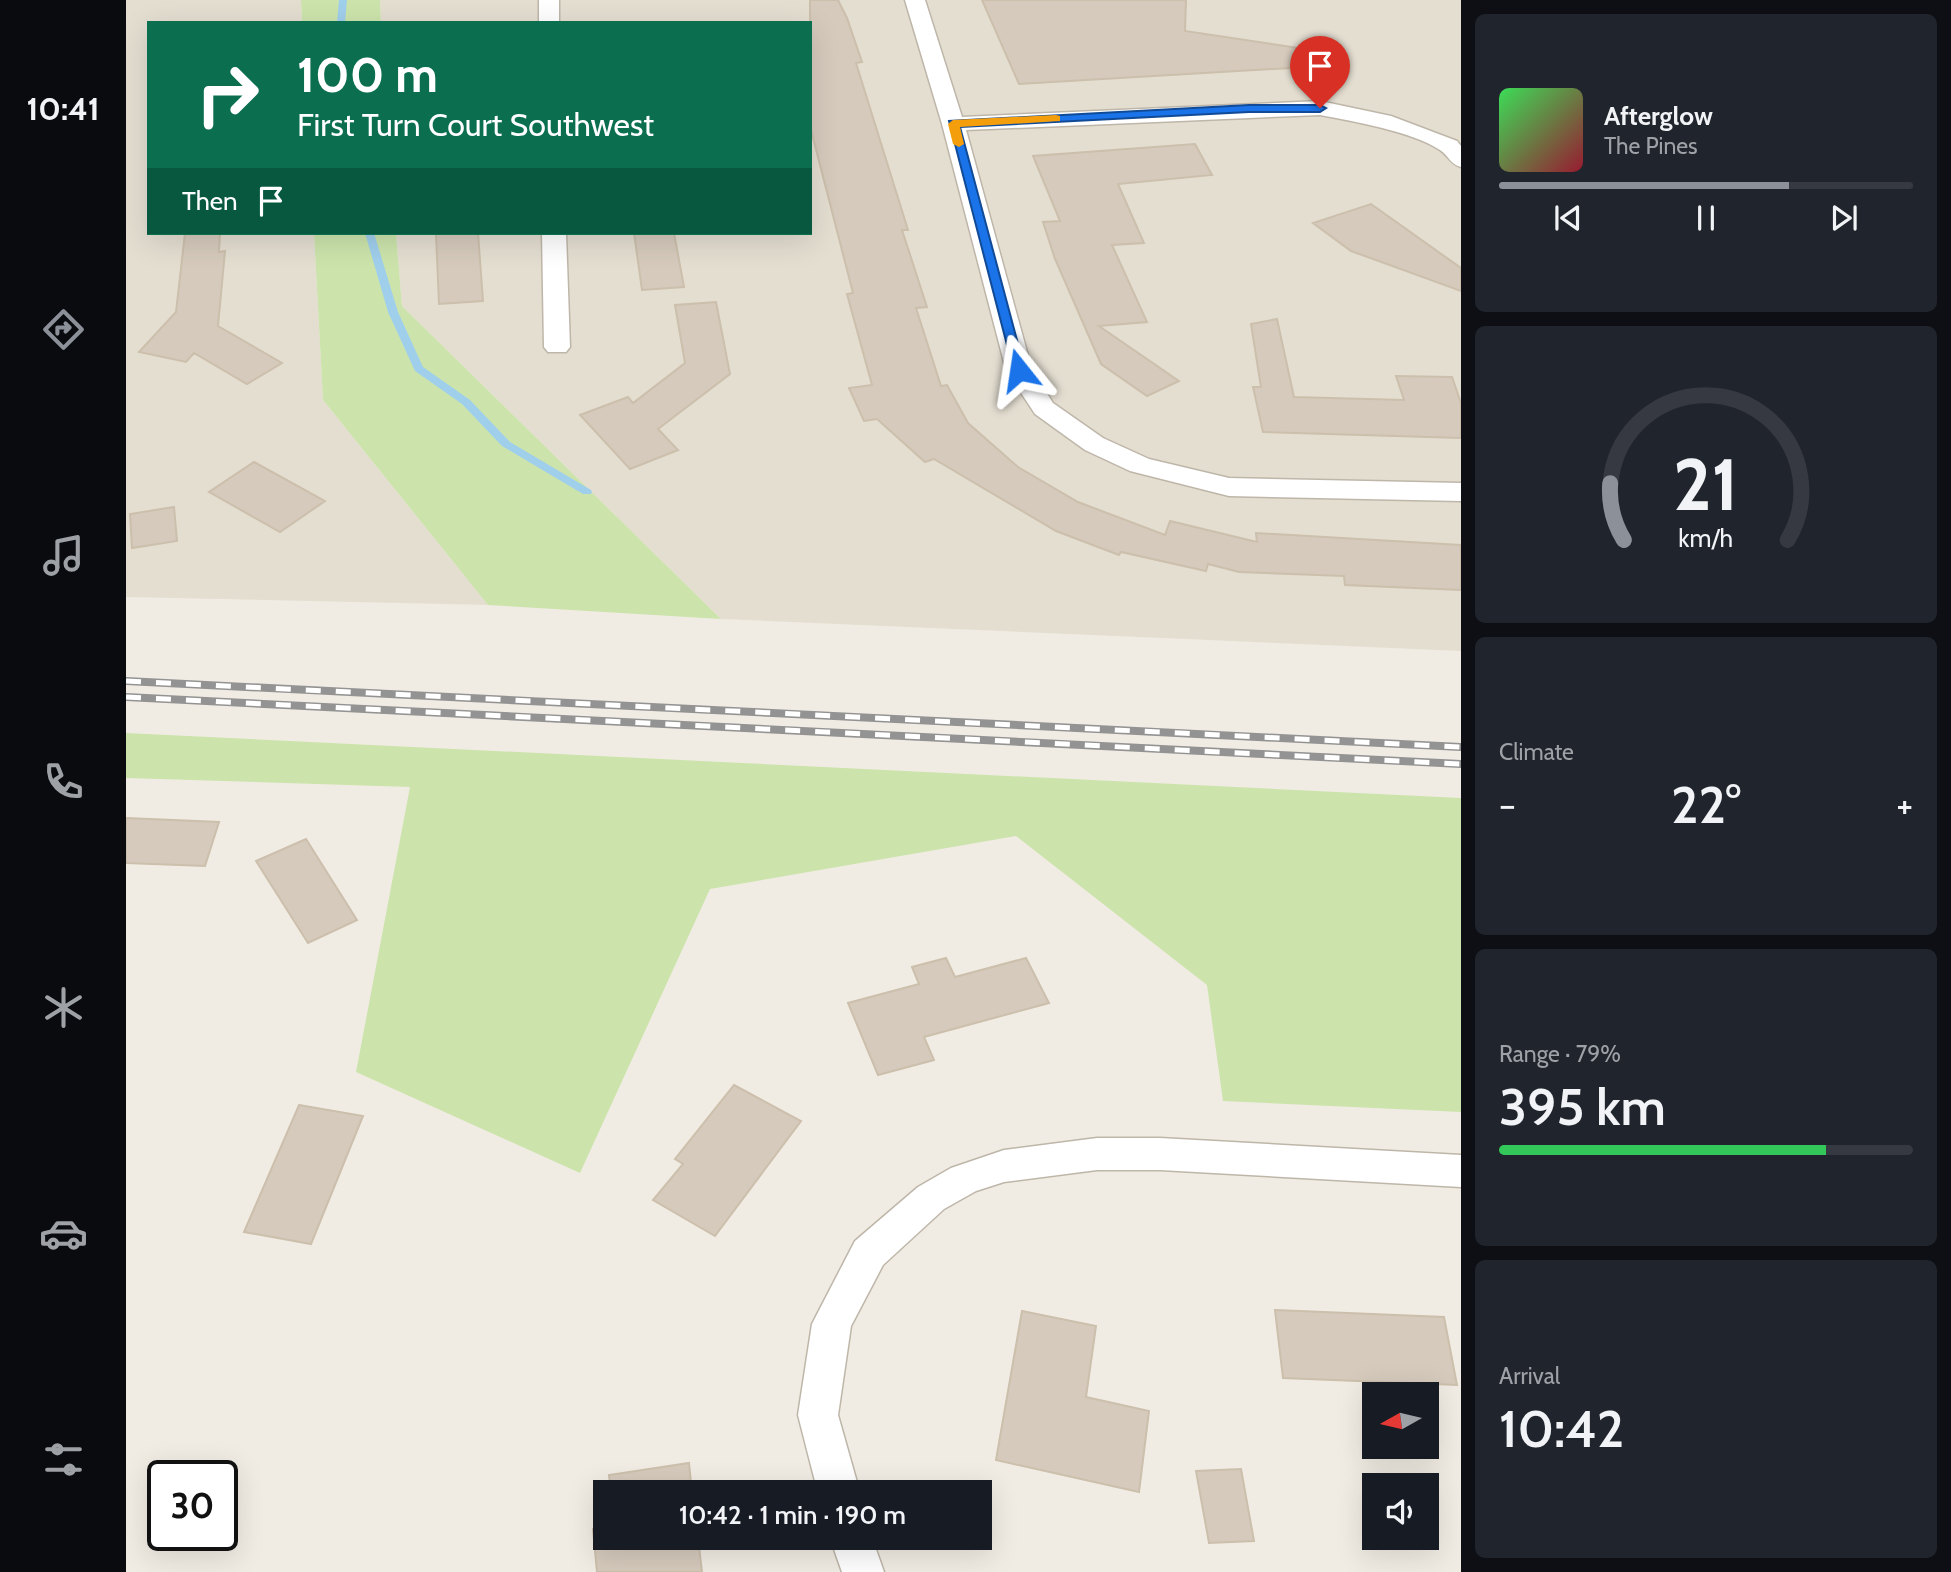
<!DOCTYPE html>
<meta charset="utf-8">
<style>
body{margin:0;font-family:Cabin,sans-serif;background:#20242c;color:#f1f3f6;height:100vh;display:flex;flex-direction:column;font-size:26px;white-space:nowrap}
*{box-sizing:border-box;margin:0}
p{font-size:23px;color:#9ea1a6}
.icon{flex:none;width:38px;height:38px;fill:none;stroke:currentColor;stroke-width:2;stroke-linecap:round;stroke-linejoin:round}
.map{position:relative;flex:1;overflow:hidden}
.details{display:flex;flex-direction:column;gap:14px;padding:14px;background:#0d0f14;width:490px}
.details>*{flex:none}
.top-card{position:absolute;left:21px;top:21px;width:665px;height:214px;border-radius:0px;box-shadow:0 7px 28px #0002;background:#0b6e4f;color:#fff;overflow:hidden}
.needle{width:46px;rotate:262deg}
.buttons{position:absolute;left:1236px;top:1382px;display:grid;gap:14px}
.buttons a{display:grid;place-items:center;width:77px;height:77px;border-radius:0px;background:#171b24;box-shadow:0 7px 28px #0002;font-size:35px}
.speed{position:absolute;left:21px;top:1460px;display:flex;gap:14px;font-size:35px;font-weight:700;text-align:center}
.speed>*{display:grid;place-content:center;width:91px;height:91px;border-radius:50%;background:#171b24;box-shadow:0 7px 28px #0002;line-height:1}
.speed .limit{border:4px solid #111;border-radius:10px;background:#fff;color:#111}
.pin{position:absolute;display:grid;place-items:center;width:60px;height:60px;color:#fff;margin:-72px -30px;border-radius:50% 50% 50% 0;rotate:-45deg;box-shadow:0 0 7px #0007}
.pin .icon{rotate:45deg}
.me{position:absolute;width:77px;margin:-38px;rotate:345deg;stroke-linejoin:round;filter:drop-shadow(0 0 5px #0008)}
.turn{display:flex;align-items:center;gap:24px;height:147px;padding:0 35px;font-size:32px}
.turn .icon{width:91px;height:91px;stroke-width:2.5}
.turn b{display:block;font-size:49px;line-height:60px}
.then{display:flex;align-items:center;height:66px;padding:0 35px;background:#0003;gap:14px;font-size:26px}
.big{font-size:52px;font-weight:600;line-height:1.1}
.details .widget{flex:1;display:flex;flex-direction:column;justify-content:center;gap:10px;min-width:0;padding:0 24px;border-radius:10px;background:#20242c}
.details .dial{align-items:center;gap:0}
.dial svg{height:182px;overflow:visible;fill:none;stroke:#363941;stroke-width:7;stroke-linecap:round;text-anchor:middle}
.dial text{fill:#f1f3f6;stroke:none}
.song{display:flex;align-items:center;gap:21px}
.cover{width:84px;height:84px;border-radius:10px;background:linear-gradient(135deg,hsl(130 70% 55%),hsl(350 70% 35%))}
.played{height:7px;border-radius:4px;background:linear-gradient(90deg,#8c9099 70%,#363941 70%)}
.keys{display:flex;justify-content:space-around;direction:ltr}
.heat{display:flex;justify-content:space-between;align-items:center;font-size:38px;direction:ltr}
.charge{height:10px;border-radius:5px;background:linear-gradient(90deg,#34c759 79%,#363941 0)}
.trip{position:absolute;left:467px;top:1480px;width:399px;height:70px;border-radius:0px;background:#171b24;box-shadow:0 7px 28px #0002;font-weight:600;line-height:70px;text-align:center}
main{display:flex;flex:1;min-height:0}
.menu{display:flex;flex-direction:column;width:126px;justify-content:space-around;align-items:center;background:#090b0e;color:#9ea1a6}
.menu .icon{width:49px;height:49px}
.menu .current{color:#8c9099}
.menu b{font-size:32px;color:#f1f3f6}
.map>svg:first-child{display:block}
.residential{fill:#e4ded1}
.green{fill:#cce4ac}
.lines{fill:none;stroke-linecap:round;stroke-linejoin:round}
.stream{fill:#a0cfec;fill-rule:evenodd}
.building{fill:#d5cabc;stroke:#ccbfac;stroke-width:2}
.street-casing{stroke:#beb6a9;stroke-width:3}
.street{fill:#fff;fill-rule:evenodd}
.rail-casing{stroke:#939393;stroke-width:8}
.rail{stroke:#fff;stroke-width:5;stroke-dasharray:15;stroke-linecap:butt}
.route{fill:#1a73e8;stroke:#114b97;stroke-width:2}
.slow{fill:#f59e0b}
</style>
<main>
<nav class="menu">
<b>10:41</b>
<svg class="icon current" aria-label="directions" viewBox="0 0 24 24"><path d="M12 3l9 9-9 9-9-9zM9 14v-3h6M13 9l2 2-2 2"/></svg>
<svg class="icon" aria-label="music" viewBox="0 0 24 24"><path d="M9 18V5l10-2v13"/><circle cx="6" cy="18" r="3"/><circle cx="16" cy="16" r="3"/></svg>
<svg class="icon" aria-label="phone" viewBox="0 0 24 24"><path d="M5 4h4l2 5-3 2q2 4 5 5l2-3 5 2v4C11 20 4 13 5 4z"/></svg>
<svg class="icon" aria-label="climate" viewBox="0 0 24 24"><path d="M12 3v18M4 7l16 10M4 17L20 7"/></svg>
<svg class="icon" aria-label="car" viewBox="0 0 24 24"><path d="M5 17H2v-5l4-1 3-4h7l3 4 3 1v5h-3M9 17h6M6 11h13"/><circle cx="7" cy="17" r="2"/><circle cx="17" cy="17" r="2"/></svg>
<svg class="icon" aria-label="filters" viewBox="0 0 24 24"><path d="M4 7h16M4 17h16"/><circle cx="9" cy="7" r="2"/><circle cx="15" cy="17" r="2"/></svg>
</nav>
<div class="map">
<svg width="1335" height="1572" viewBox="0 0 1335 1572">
<rect width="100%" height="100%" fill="#f1ece3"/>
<path class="residential" d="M0 0H175L176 23H23V233H188L197 400 362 605 0 597Z
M254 0H1335V651L595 619 276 306 270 233H684V23H255Z"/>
<path class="green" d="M175 0H254L255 23H176Z
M188 233H270L276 306 595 619 362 605 197 400Z
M0 733 1335 798V1112L1097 1101 1081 985 890 836 584 889 454 1173 230 1072 284 787 0 778Z"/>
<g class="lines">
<path class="stream" d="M213 0H221L219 23H211Z
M239 233H248L272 312 297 367 344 400 384 442 465 490 466 492 465 494H457L376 446 336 404 289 371 262 312Z"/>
</g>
<path class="building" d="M684 0H712L721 18 736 62 730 63 782 230H776L801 307 790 308 815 386 821 385 842 423 892 467 952 502 1039 535 1044 521 1131 542 1130 533 1335 545V590L1219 585 1218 576 1113 572 1082 564 1080 571 995 552 993 555 930 531 808 459 799 462 751 419 738 421 723 388 746 385 721 294 727 293 684 126Z
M856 0H1060L1059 31 1199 52V66L893 84Z
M1069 144 1086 175 992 184 1018 243 986 245 1021 322 973 326 1053 381 1021 396 975 364 929 259 917 222 934 221 907 156Z
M1245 204 1335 268V291L1225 251 1187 223Z
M59 233H94L93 252 99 251 92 326 156 363 121 384 68 353 60 362 13 352 50 312Z
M352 233 357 301 313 304 310 234Z
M508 233H548L558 287 516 290Z
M590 302 604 374 532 429 552 450 504 469 454 415 502 397 507 403 559 363 549 305Z
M1151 319 1168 397 1278 400 1270 376 1326 377 1335 403V438L1137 432 1127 387H1135L1125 324Z
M128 462 199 501 154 532 83 492Z
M48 507 51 541 6 548 4 514Z
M0 818 93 822 79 866 0 863Z
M180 839 231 920 182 943 130 861Z
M820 958 829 977 900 958 923 1003 798 1037 808 1060 752 1075 722 1003 793 984 786 967Z
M608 1085 675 1121 589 1236 527 1200 557 1164 549 1159Z
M173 1105 237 1116 185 1244 118 1232Z
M1149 1310 1318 1317 1331 1385 1157 1378Z
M896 1311 970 1326 960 1397 1023 1411 1013 1492 870 1460Z
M563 1463 566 1493H485L483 1475Z
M1115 1469 1128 1541 1083 1543 1070 1471Z
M480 1527V1538H572L576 1572H471L467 1529Z"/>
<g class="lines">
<defs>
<path id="street" d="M413 0H433V23H413Z
M779 0H799L836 117 1194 101 1265 116 1331 141 1335 146V167C1324 164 1323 156 1314 150 1287 132 1227 121 1194 115L840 130 906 370 927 403 977 438 1023 459 1103 478 1335 483V501L1103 496 1004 471 959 450 909 414 880 370 816 124Z
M416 233H440L444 347 440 352H422L418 347Z
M971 1138H1034L1335 1155V1187L1034 1170H971L878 1182 850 1191 818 1209 757 1265 725 1326 712 1415 734 1493H692L672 1415 686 1324 729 1241 792 1187 825 1168 878 1150Z
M704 1538H746L758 1572H716Z"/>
</defs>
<use href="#street" class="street-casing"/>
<use href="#street" class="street"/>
<defs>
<path id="rail" d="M0 681 1335 747
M0 697 1335 764"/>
</defs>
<use href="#rail" class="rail-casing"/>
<use href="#rail" class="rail"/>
</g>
<path class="route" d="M1123 105H1194L1200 108 1194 112H1123L834 127 899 370 888 372 823 121Z"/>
<path class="slow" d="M930 115 934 116V121L834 127 838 144 833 147 827 144 822 124 827 120Z"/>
</svg>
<div class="buttons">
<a><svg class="needle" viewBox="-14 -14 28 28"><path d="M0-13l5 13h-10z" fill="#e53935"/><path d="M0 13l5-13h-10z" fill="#9ea1a6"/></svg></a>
<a><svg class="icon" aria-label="sound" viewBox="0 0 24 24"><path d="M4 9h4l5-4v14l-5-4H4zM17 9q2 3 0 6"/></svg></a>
</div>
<div class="speed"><div class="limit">30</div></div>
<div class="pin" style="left:1194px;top:108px;background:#d93025"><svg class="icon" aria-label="arrive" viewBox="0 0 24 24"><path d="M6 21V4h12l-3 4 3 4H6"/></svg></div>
<svg class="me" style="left:893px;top:370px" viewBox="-20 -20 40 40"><path d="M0-17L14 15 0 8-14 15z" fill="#1a73e8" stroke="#fff" stroke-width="4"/></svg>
<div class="trip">10:42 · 1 min · 190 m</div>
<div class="top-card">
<div class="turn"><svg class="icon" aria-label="right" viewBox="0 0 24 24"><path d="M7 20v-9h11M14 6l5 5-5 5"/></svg><div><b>100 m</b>First Turn Court Southwest</div></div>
<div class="then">Then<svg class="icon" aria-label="arrive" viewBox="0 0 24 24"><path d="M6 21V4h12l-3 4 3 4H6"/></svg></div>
</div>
</div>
<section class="details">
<div class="widget">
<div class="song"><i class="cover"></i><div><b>Afterglow</b><p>The Pines</p></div></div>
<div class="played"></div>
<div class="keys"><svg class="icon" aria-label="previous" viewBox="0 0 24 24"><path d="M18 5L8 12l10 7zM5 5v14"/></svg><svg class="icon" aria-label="pause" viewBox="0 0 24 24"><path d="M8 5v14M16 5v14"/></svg><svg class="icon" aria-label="next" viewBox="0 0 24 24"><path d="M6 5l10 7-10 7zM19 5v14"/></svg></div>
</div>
<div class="widget dial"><svg viewBox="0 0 100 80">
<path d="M14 69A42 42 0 1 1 86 69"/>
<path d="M14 69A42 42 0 0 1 8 44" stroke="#8c9099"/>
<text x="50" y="56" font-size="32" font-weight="700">21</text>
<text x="50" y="72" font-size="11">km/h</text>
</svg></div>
<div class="widget"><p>Climate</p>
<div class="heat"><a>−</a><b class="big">22°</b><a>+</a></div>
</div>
<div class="widget"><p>Range · 79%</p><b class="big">395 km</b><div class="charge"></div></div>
<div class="widget"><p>Arrival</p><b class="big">10:42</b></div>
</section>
</main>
